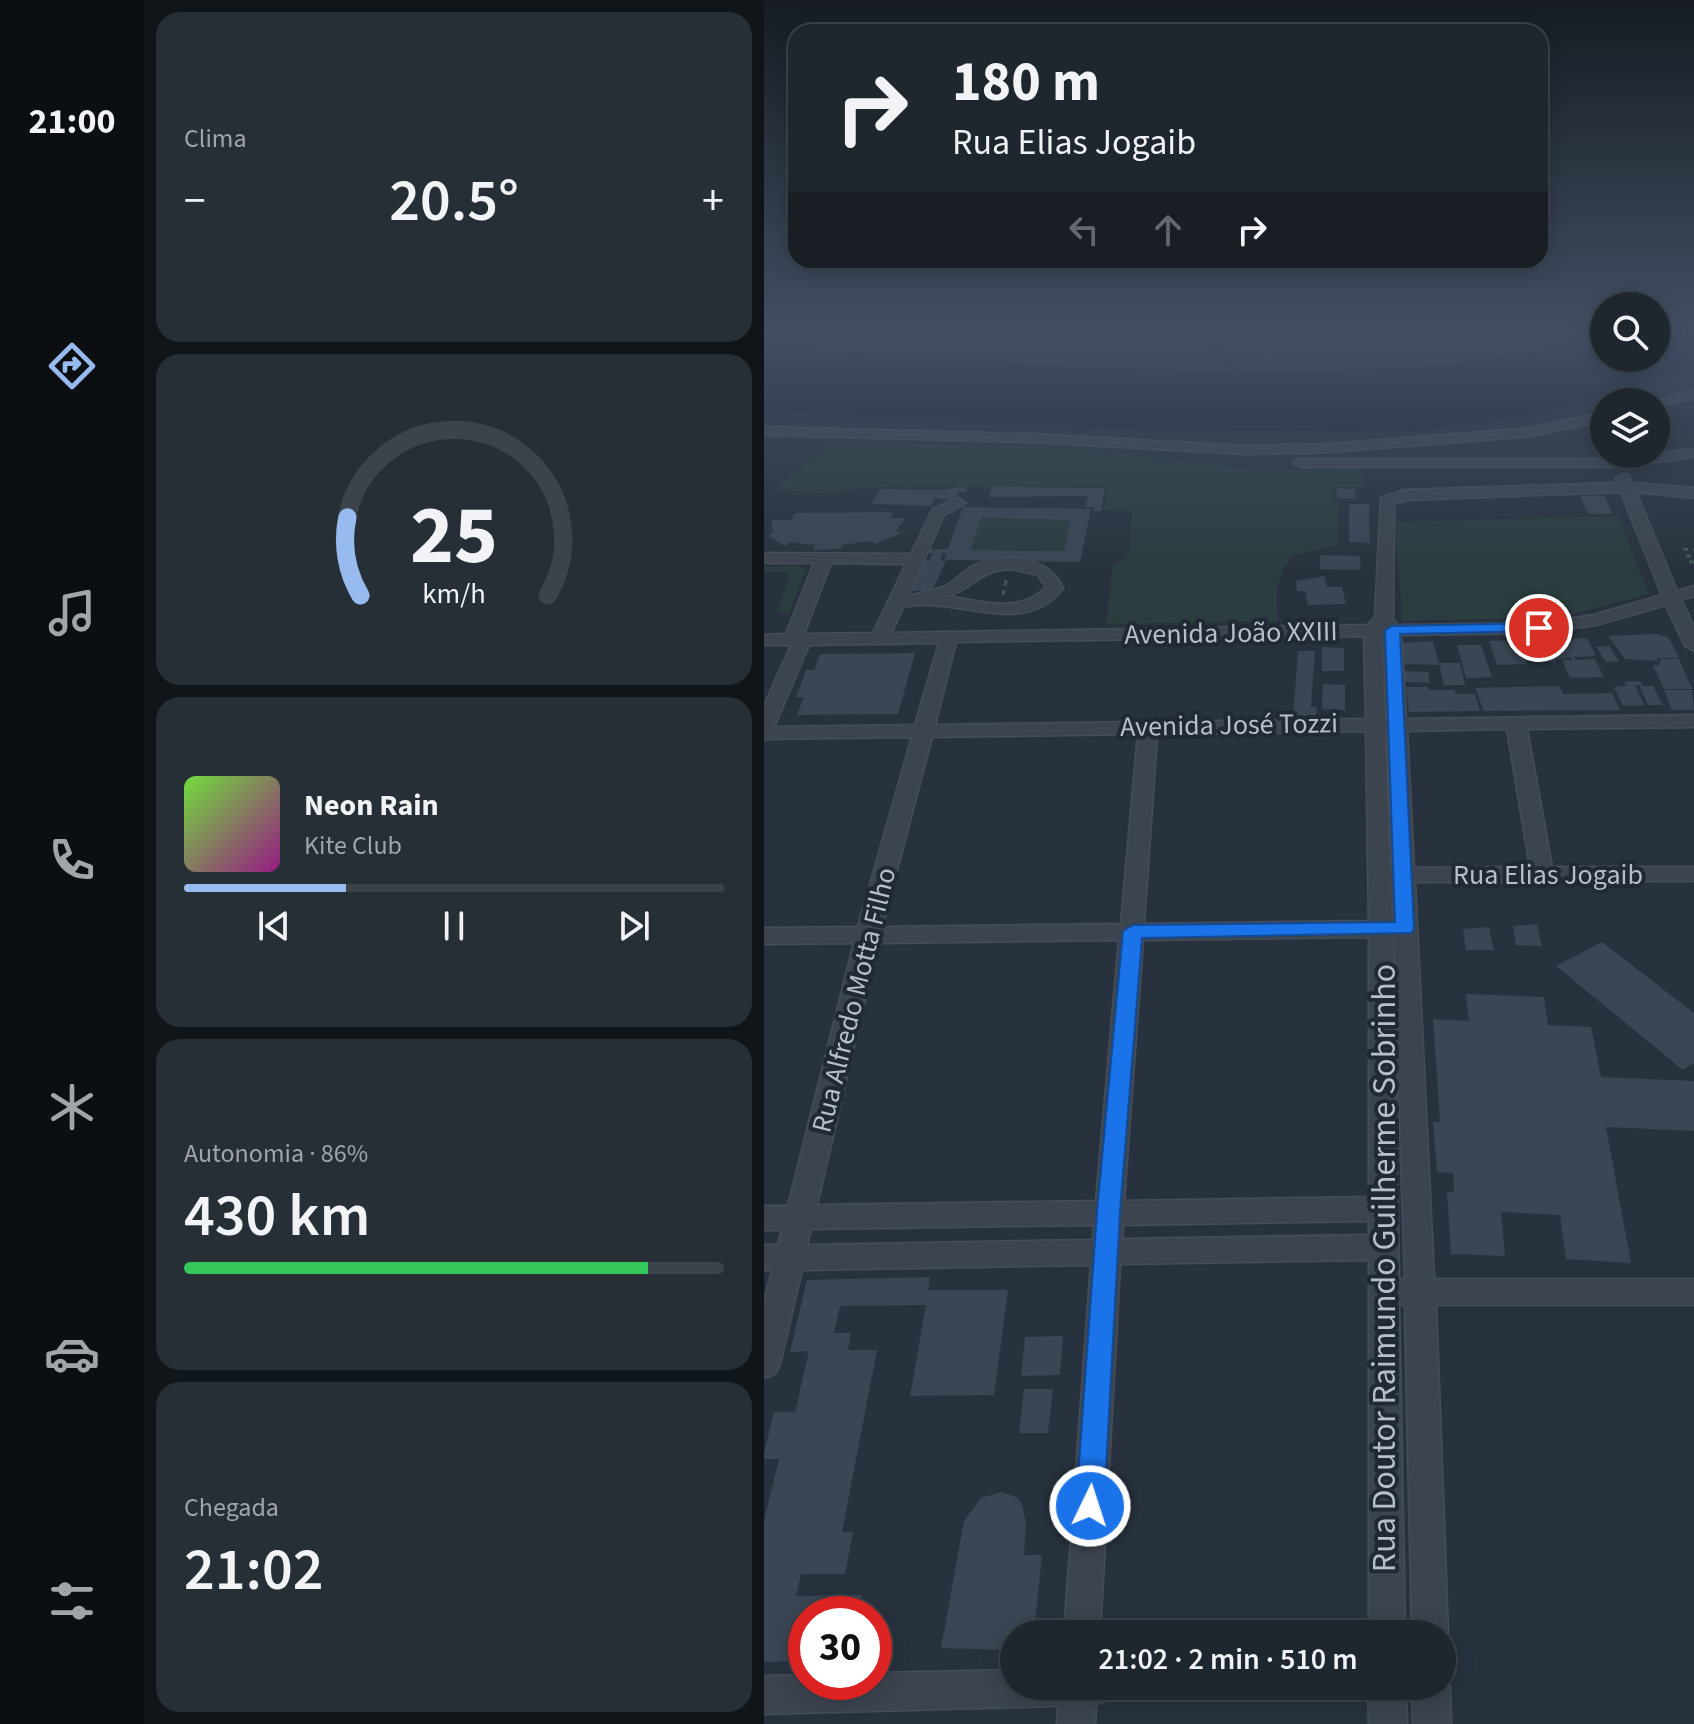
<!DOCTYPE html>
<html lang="pt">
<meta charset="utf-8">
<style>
body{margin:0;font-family:"Source Sans 3",sans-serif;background:#262e36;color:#f1f3f6;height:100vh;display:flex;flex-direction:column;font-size:30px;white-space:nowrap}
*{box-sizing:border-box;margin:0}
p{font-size:26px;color:#a1a5aa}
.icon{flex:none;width:44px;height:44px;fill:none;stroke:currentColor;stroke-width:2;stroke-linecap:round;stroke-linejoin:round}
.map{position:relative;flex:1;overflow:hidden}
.drawer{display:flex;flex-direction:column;gap:12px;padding:12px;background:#101519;width:620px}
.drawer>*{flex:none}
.banner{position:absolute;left:24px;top:24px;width:760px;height:244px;border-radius:24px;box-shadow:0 4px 20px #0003,0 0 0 2px #3c434a;background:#1e262e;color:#f1f3f6;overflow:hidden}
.controls{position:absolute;left:826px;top:292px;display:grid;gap:16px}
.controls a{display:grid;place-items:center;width:80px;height:80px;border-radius:50%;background:#1e262e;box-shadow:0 4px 20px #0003,0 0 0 2px #3c434a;font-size:40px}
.speed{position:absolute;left:24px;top:1596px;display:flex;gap:16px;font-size:40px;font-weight:700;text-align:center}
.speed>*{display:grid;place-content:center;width:104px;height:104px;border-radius:50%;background:#1e262e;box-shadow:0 4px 20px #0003,0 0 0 2px #3c434a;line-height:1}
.speed .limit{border:12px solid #d22;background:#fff;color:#111}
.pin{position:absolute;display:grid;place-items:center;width:68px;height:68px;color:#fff;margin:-34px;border:4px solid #fff;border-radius:50%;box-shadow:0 2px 8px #0007}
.me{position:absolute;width:88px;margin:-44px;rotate:4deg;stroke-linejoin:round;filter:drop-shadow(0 0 6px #0008)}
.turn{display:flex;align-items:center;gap:28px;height:168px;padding:0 32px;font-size:36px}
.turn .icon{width:104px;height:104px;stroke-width:2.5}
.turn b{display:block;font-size:56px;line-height:68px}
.lanes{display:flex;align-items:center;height:76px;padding:0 32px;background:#0003;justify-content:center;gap:40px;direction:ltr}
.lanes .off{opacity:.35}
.big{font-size:60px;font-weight:600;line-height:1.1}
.drawer .tile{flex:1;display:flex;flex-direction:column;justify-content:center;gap:12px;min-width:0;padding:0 28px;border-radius:24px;background:#262e36}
.drawer .dial{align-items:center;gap:0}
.dial svg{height:208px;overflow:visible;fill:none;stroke:#3c434a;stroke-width:7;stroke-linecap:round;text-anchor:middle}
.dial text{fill:#f1f3f6;stroke:none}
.song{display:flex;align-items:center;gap:24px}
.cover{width:96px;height:96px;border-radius:12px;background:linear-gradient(135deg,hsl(100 70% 55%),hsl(310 70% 35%))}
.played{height:8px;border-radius:4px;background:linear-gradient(90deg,#97bbef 30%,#3c434a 30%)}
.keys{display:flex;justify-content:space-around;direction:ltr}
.heat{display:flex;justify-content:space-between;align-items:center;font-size:44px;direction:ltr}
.charge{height:12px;border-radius:6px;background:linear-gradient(90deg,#34c759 86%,#3c434a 0)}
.trip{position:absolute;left:236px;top:1620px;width:456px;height:80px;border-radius:40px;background:#1e262e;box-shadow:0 4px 20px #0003,0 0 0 2px #3c434a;font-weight:600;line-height:80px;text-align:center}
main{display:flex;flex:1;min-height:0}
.tab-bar{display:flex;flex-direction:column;width:144px;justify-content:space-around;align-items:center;background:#0c0f12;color:#a1a5aa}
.tab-bar .icon{width:56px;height:56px}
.tab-bar .on{color:#97bbef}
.tab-bar b{font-size:36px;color:#f1f3f6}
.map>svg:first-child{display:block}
.green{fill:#2a3d3f}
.water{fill:#1c293c}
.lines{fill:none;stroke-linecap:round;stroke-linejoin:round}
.stream{stroke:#1c293c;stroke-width:4}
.building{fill:#3a4654;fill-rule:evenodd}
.minor-casing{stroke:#454d58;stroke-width:3}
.path{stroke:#435657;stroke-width:3;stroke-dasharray:5 5;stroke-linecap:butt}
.minor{fill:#3c444f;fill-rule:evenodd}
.route{fill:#1a73e8;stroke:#114b97;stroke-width:2}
.labels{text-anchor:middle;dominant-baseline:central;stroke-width:8;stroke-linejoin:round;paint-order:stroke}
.street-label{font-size:28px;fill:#b8bfc9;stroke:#212934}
.near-street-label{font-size:34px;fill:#b8bfc9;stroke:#212934}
</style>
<main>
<nav class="tab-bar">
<b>21:00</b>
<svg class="icon on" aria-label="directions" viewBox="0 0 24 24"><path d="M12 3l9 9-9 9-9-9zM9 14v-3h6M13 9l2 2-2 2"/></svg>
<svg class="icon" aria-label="music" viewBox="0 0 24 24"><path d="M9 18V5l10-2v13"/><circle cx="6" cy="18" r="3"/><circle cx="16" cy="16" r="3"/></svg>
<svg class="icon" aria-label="phone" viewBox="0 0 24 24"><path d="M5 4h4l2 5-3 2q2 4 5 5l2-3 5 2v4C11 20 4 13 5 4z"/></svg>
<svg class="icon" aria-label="climate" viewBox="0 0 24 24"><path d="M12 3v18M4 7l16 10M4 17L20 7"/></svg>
<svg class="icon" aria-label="car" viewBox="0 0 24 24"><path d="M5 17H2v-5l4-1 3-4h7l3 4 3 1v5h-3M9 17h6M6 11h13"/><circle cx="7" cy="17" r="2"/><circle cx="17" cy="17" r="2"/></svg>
<svg class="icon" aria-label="filters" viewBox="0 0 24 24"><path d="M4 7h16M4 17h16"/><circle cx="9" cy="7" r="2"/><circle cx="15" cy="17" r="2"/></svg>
</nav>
<section class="drawer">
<div class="tile"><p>Clima</p>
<div class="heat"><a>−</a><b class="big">20.5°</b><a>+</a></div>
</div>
<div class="tile dial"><svg viewBox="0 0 100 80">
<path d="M14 69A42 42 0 1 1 86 69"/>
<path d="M14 69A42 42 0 0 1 9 39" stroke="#97bbef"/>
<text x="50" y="56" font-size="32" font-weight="700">25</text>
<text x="50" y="72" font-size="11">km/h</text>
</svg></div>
<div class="tile">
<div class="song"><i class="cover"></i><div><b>Neon Rain</b><p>Kite Club</p></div></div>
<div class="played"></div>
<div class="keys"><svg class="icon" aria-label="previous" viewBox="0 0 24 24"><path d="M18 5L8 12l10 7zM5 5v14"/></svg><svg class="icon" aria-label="pause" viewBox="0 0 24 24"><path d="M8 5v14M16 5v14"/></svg><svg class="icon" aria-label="next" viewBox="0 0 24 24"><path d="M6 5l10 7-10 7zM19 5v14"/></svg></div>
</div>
<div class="tile"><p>Autonomia · 86%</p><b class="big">430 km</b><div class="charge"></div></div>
<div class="tile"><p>Chegada</p><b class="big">21:02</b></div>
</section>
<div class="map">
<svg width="930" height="1724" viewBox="0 0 930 1724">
<rect width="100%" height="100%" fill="#28323e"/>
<path class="green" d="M0 331H840V342C780 352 720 362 660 366 440 381 220 359 0 349Z
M71 442 311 448 498 471 597 470 599 487H568V501H575L574 545 528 556C512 579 511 594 515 621L342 624 349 564 364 557 368 511 340 510 343 486 116 487 61 493 10 490Z
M854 516 885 594 794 618 638 621 631 522Z
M217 518 307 520 300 551 207 550Z
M36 566 42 569 25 614 13 612 26 576 20 572H0V567Z"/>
<path class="water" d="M892 331H930V371L863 387 778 413 645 432 391 430 0 411V349C220 359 440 381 660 366 720 362 780 352 840 342V358H892Z"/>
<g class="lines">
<path class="stream" d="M438 331 475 374"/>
</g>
<path class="building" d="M196 486 203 487 202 492H194L191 500 171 498 168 506 107 504 116 489 179 490Z
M228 486 270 487 341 488 337 511H330V507H321L324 496 224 497Z
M572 488 591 489 592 499 573 498Z
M816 496H841L848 514H824Z
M585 504H605L606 543 585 542Z
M199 507 327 509 316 562 180 560 183 553H178L176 560 182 561 168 591H142L157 560H166L168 553H160L161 549H184ZM217 518 307 520 300 551 207 550Z
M129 512 126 518H142L132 531 139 533 111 544 107 541 78 545 77 549 50 550 51 545 26 542 21 546 4 536 9 533 7 520H27L31 513Z
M556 555 596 556 597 570 556 569Z
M560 576 563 587H578L582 604 544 605 541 591H533L532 581Z
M894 634 905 638 915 658H892L894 661 861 659 844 636Z
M823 638 832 656 810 657 812 660 831 659 840 677 806 678 798 660H808L807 657 791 660 792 663 768 660 762 661 764 664 733 665 725 641Z
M669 641 675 665 638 664 639 643Z
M693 645H717L728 677 702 678Z
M845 646 855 661 842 662 832 647Z
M558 647 580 648V671H558Z
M534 651H551L547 707H553L552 716H529Z
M151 653 134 714 33 715 40 697H32L42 670H50L56 654Z
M897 659H915L928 689H900L889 665H895Z
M675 663H696L701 685H680Z
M639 671 664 672 666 683 641 682Z
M876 681 879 686H889L899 705H884L875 685H871L880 705 859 706 850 687 863 686 860 682Z
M559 684 581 685V710L558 709Z
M795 686 799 694 848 693 856 710 720 711 711 688Z
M642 687H664L665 690H690L692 694H711L716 711 645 712Z
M900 690H928L930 710H908Z
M773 924 778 946 752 945 749 926Z
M725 927 730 950H702L699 929Z
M838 942 930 1013V1063L919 1070 792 966Z
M702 994 780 997 784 1025 827 1027 837 1077 930 1081V1131L842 1127 867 1263 802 1259 796 1215 737 1212 741 1256 687 1254 683 1192H690L689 1173 673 1172 669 1122H676L669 1019 705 1021Z
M166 1277 164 1290H244L230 1395 146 1396 162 1305 76 1306 70 1333H87L84 1350H113L78 1532H89L81 1574H37L32 1596 99 1595 96 1614H42V1661L0 1662V1521L15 1459H0V1453L10 1412H31L45 1351 26 1352 43 1280Z
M299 1336 296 1375 257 1376 261 1337Z
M260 1389H289L284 1433H255Z
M238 1492 254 1498 258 1505 262 1523 260 1555H278L270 1634H250V1663H240L241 1650 177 1648 200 1521 217 1498Z"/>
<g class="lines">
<defs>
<path id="minor" d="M930 390V398L892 407V402H886Z
M840 412V420L767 436 567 452 482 454 268 442 0 435V427L268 434 482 446 567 444 767 428Z
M930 449V457L851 467H536L529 463 536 459H851Z
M859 474 864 475 868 483 930 488V498L872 492 913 591 930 586V596L917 600 930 627V651L921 646 902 605 832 625 775 633 637 635 642 719 930 715V727L763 729 788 867H930V881L651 882 670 1279H930V1305H672L684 1634 678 1647V1634H648L641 1305H635L641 1634H605V1260L356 1264 336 1634H300L327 1265 38 1270 16 1364 11 1374 0 1378V1302L8 1270 0 1271V1245H14L18 1230H0V1206H24L90 943 0 944V928L94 927 148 737 0 739V706L27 645H0V635L22 634 50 563H0V553L147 554 169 509 194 498 202 503 180 515 144 596C156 593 169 591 181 586 191 582 197 573 206 568 235 550 285 555 299 588 260 640 191 595 139 607L127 633 604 625 611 617 617 498 641 490 853 483 852 478ZM857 492 898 595 830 615 775 623 633 625 629 618 630 504 642 500ZM67 563 142 564 109 633 40 634ZM248 569 274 575 282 587C257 614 216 602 184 596 212 587 214 570 248 569ZM600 636 602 719 171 725 192 642ZM618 636H619L623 719H621ZM175 643 151 725 10 727 45 645ZM743 729 766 867 650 868 643 731ZM602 731 605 921 380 924 393 734ZM621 731H624L628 868H626ZM374 734 357 924 118 927 168 737ZM627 882H628L629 921H628ZM605 937V1197L360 1201 379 940ZM629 937H630L641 1279H635ZM355 940 332 1201 53 1205 114 943ZM605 1221V1235L358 1239 359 1225ZM330 1225 329 1240 43 1245 47 1229Z
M250 1670V1686H351L345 1699 332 1705 331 1724H293L294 1706 0 1714V1676L42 1675V1682H110V1673Z
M678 1672 686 1686 687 1724H649L648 1686H678Z
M604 1686H642L643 1724H605Z"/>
</defs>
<use href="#minor" class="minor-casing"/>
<path class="path" d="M919 549 930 550
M922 556H930
M925 562H930
M239 595 243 577"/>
<use href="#minor" class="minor"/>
</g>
<linearGradient id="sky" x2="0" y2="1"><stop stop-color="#161c22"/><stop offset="0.58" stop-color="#424f63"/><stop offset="1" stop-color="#424f63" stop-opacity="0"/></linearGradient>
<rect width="930" height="572" fill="url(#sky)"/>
<path class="route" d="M775 623 780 625V631L636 634 650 929 647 933 378 938 356 1212 340 1506 336 1516 326 1520 316 1516 312 1506 333 1212 359 931 369 925 631 922 621 630 628 626Z"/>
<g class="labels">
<g class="street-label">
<text transform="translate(467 633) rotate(-1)">Avenida João XXIII</text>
<text transform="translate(465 725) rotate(-1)">Avenida José Tozzi</text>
<text x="784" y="875">Rua Elias Jogaib</text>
<text transform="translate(90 1000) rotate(-76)">Rua Alfredo Motta Filho</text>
</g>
<g class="near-street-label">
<text transform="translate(620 1268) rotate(-90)">Rua Doutor Raimundo Guilherme Sobrinho</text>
</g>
</g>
</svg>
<div class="controls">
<a><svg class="icon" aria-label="search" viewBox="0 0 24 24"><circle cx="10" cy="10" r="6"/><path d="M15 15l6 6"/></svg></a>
<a><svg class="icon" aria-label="layers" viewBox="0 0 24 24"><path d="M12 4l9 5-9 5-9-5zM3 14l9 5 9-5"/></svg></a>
</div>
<div class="speed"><div class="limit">30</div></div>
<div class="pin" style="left:775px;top:628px;background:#d93025"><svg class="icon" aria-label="arrive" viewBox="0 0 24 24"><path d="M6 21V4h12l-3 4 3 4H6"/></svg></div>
<svg class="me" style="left:326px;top:1506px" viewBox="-20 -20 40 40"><circle r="17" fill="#1a73e8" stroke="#fff" stroke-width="3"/><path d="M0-11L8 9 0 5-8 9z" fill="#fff"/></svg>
<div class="trip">21:02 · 2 min · 510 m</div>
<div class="banner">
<div class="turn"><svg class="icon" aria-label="right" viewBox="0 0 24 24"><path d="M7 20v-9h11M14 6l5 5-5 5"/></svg><div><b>180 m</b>Rua Elias Jogaib</div></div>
<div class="lanes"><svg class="icon off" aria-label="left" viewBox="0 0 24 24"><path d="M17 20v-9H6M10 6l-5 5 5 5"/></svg><svg class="icon off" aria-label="ahead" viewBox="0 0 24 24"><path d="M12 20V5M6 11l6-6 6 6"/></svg><svg class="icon" aria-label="right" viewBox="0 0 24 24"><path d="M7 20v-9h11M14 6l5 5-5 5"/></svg></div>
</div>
</div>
</main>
